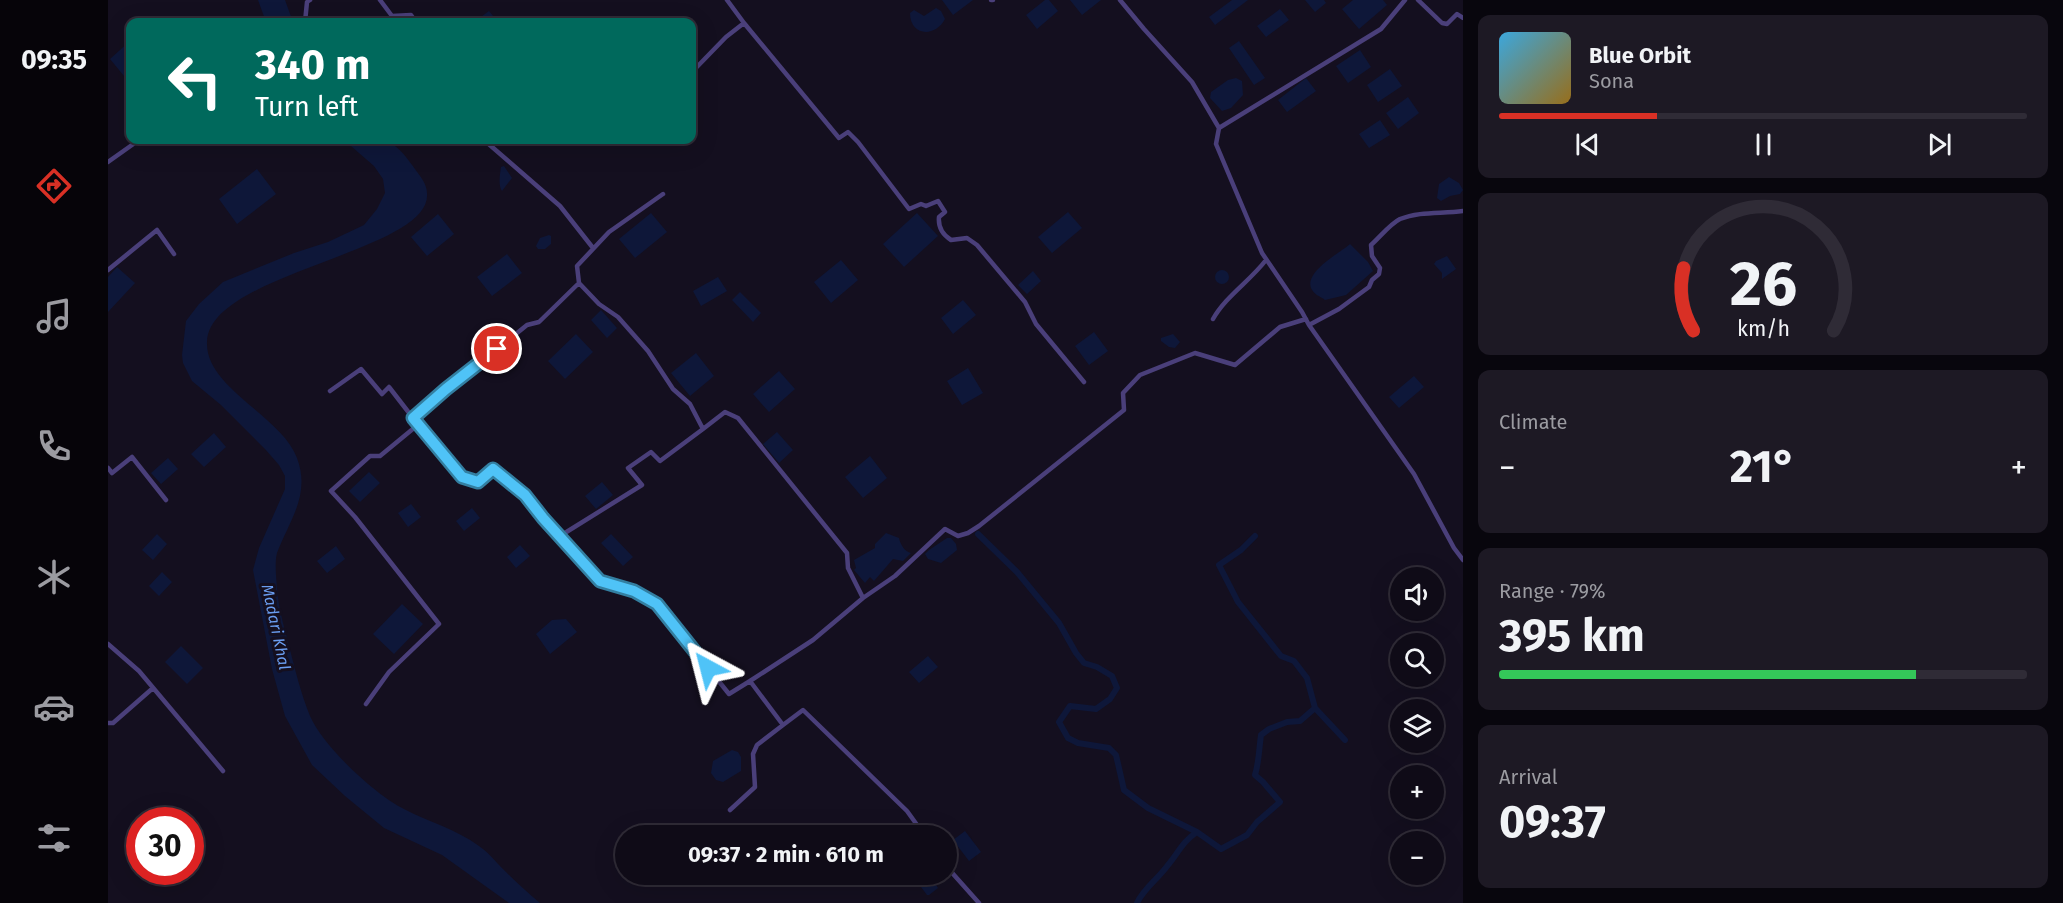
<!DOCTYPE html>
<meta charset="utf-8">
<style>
body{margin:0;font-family:"Fira Sans",sans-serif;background:#1d1924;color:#f1f3f6;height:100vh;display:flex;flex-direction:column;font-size:22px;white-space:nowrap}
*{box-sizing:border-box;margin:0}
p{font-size:20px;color:#9b9ba1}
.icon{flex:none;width:33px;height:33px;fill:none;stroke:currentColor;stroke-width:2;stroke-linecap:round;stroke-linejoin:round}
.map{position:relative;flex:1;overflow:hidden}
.sheet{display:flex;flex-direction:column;gap:15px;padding:15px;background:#08060d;width:600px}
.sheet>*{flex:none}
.banner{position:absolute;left:18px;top:18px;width:570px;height:126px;border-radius:12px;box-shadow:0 6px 24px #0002,0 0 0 2px #2f2b36;background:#00695c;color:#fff;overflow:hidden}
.tools{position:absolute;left:1282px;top:567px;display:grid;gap:12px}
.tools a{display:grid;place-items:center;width:54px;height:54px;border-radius:50%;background:#0f0b17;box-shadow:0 6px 24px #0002,0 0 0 2px #2f2b36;font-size:30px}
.speed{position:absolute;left:18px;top:807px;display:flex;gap:12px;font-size:30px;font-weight:700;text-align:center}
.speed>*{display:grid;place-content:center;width:78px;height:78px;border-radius:50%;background:#0f0b17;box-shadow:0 6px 24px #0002,0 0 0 2px #2f2b36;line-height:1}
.speed .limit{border:9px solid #d22;background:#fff;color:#111}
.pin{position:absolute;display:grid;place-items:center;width:51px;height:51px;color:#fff;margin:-26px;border:3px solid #fff;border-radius:50%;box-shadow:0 2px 6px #0007}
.me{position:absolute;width:66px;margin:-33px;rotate:322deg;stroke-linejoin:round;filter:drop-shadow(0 0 4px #0008)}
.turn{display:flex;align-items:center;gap:21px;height:126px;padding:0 30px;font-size:27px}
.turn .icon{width:78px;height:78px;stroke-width:2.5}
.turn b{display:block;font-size:42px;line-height:51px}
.big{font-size:45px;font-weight:700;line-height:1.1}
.sheet .tile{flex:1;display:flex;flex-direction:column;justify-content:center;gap:9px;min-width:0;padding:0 21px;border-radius:12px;background:#1d1924}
.sheet .dial{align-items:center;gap:0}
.dial svg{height:156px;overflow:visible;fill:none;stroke:#2f2b36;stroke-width:7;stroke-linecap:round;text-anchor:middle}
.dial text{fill:#f1f3f6;stroke:none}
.song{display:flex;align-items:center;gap:18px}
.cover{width:72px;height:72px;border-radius:9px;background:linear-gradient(135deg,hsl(200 70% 55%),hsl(40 70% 35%))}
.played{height:6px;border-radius:3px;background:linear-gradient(90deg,#d93025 30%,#2f2b36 30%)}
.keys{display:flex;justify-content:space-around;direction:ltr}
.heat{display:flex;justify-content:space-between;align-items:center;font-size:33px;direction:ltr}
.charge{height:9px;border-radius:4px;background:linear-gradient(90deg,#34c759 79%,#2f2b36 0)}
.trip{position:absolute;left:507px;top:825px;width:342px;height:60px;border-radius:30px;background:#0f0b17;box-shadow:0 6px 24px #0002,0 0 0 2px #2f2b36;font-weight:700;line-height:60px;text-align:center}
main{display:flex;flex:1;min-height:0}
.dock{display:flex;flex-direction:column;width:108px;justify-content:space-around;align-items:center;background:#060409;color:#9b9ba1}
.dock .icon{width:42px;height:42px}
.dock .active{color:#d93025}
.dock b{font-size:27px;color:#f1f3f6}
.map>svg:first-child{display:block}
.water{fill:#0e1739}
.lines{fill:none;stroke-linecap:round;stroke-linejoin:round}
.canal{stroke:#0e1739;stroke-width:6}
.street{stroke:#4a3f7a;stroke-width:4.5}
.route-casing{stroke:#337fa1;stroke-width:15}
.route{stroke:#4fc3f7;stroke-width:10}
.labels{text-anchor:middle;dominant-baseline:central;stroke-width:6;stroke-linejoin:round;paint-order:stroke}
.water-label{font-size:16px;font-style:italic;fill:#6a9df0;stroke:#140f1f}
</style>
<main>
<nav class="dock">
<b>09:35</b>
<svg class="icon active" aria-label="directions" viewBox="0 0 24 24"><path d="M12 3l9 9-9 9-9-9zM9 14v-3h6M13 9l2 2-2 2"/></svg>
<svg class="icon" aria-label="music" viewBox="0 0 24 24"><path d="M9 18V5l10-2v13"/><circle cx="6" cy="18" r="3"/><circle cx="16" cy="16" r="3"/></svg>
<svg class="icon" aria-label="phone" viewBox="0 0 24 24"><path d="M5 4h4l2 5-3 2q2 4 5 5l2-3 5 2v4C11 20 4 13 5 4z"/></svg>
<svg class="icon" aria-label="climate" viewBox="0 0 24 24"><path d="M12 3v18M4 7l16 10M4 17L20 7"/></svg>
<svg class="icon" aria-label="car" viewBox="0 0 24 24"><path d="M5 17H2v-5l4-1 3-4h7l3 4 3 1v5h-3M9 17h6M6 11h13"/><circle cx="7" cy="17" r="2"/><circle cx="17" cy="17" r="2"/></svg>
<svg class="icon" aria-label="filters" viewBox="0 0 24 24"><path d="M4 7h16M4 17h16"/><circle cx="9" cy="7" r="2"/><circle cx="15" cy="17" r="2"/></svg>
</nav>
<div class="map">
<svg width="1355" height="903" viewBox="0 0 1355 903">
<rect width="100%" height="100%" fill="#140f1f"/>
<path class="water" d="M150 0H177L185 22H158Z
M834 0H865L845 15Z
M937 0H941L950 11 929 29 918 15Z
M962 0H993L974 15Z
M1124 0H1140L1107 25 1101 17Z
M1197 0H1216L1218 3 1207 12Z
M1245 0H1275L1279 5 1251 29 1234 9Z
M828 8 833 11 837 19C827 38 802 36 802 13L806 10 816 16Z
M1172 9 1181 20 1158 37 1149 26Z
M381 11 390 22H366Z
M22 41V70L16 76 2 59Z
M1131 41 1157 78 1146 85 1121 48Z
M1252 50 1263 67 1240 83 1228 66Z
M1282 69 1294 86 1270 102 1259 85Z
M1128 78 1134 81 1135 95 1123 108 1114 111 1102 98 1103 92 1120 80Z
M1198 78 1208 91 1179 112 1170 100Z
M1300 97 1311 113 1290 129 1278 113Z
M1272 120 1282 135 1261 148 1251 134Z
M236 140C275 139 283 134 307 169 312 176 319 184 319 193 325 252 101 272 99 342 97 388 174 416 189 458 203 495 181 521 169 553 166 563 169 587 170 598 172 614 177 630 181 646 187 669 193 694 202 716 215 746 266 794 296 809 321 822 348 829 371 846 380 852 387 861 395 869 407 881 419 892 432 903H401L334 855 276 828 237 796 204 765 177 716 164 669 145 570 151 548 177 489V476L171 465 157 449 113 405 84 381 75 363 74 355 78 321 91 304 115 282 186 253 220 242 256 225 269 209 277 193 275 179 266 166Z
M396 166 404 178 394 191C390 186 392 173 393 167Z
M149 169 168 194 129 224 111 199Z
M1341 177 1351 183 1355 190 1352 194 1342 196 1333 201 1329 198 1331 184Z
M960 212 974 228 944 253 930 237Z
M543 213 559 232 527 258 511 239Z
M809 213 830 236 796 267 775 244Z
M330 214 346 234 319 256 303 237Z
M441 235 443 236V244L437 249H430L428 246 432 238Z
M1242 244 1260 262 1265 271 1238 295 1217 300C1212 296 1206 295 1203 288 1197 271 1232 253 1242 244Z
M399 254 414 273 384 296 369 277Z
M1339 256 1348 269 1334 279V273L1326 264 1328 261Z
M733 260 750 280 723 303 706 282Z
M9 267 27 283 0 312V277Z
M1107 277a7 7 0 1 1 14 0a7 7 0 1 1-14 0Z
M925 271 933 281 919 294 910 285Z
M610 277 619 291 593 306 585 291Z
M632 292 653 313 645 322 624 300Z
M855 300 868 315 845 334 833 318Z
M493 310 509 328 499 338 483 320Z
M986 332 1000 351 981 365 967 346Z
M468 334 485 352 457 379 440 361Z
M1065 334 1072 342 1067 348 1061 347 1053 341V338Z
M588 353 606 376 582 396 563 373Z
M860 368 875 393 854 405 839 381Z
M671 371 687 389 661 412 645 394Z
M1306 376 1316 387 1291 408 1281 397Z
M669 432 685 450 671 463 655 444Z
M106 433 118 447 96 467 83 454Z
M762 456 779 478 755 498 737 477Z
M60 458 70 469 53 484 43 473Z
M261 472 272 483 252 502 241 491Z
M494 482 505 495 488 509 477 496Z
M303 504 313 517 300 527 290 513Z
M364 508 372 518 356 531 348 521Z
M778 533 791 538C792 544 797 552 803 553L795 561 785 559 766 581 762 577 757 583 746 570 748 568 746 560 767 548V544Z
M49 534 59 544 45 560 34 550Z
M503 534 525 557 515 566 493 543Z
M839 538H843L848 544 849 550 833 563 820 559 817 554 821 550Z
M412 545 422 556 408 568 399 557Z
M228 546 237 559 219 573 209 561Z
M54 572 64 582 51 596 41 586Z
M294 604 315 624 286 654 265 634Z
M458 619 469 632 442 654 428 634 444 620Z
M73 646 95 668 79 684 57 662Z
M820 656 830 667 811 683 801 672Z
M624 750 630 752 633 757V771L615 782 608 780 603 773 605 761Z
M857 831 873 852 861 861 845 840Z
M824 879 830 888 821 895H819L813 887V885Z"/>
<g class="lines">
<path class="canal" d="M870 534 909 572 951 623 968 653 976 663 989 667 1004 676 1009 688 1002 699 988 709 962 706 951 722 960 738 970 743 1001 748 1008 755 1016 790 1040 808 1089 832
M1147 536 1133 550 1111 565 1130 602 1138 612 1173 656 1186 661 1199 678 1207 708
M1029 903C1036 888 1050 879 1060 865 1070 853 1075 841 1089 832L1113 849 1139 835 1149 822 1172 802 1155 782 1147 775C1151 762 1151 749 1153 735L1161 729 1179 722 1192 721 1207 708 1237 740"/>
<path class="street" d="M272 0 284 16 303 15 308 22
M883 0H885
M1012 0 1036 29 1084 82 1111 128 1108 144 1154 253 1194 312 1201 325 1306 474 1346 548 1355 560
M1310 0 1334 23 1339 24 1349 14 1355 18
M197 22 199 2 202 0
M636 23 731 138 740 132 750 142 801 209 813 204 818 206 830 201 837 212 831 217C830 227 835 235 843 240L859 238 869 245 917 302 928 324 976 382
M584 72 618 37 636 23 619 0
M1111 128 1273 29 1297 0
M376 140 452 206 485 248
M0 162 31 140
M555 194 501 232 469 266 471 283 491 304 510 317 540 351 565 389 582 404 595 429 552 461 543 452 520 468 534 485 452 536 492 581 526 591 549 604 621 694 642 681
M0 270 49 230 66 254
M1105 319C1118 296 1142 281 1158 260
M1201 325 1231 309 1261 287 1264 280 1271 274 1272 268 1264 256 1263 245C1272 237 1282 224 1292 219 1312 211 1334 214 1355 211
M222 391 253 369 274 394 281 387 305 418 306 428 272 456H262L223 491 247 517 331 624 281 672 258 704
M595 429 617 412 630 418 739 553 740 568 755 598 705 640 642 681 675 725 695 710 799 811 817 836
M0 468 4 473 24 457 58 500
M452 536C430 513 413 485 385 469L370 482 353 477 305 418 337 389 360 373 419 325 431 322 471 283
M755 598 787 576 837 529 850 536 860 533 871 526 1016 410 1015 393 1032 375 1087 353 1127 365 1172 327 1198 319
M0 644 31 671 115 771
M0 723H5L45 688
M622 810 647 787 645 754 649 745 675 725
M838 866 871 903"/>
</g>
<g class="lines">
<defs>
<path id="route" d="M389 349 338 389 305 418 354 477 370 482 385 469 417 495 435 518 492 581 526 591 549 604 600 668"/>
</defs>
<use href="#route" class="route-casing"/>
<use href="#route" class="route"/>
</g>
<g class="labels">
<g class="water-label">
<text transform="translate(168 627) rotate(78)">Madari Khal</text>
</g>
</g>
</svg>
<div class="tools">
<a><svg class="icon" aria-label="sound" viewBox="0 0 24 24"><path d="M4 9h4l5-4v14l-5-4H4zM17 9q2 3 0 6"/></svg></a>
<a><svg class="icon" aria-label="search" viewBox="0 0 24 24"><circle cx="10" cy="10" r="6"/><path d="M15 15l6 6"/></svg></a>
<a><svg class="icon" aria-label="layers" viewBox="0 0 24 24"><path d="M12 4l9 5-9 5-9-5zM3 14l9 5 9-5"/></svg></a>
<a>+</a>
<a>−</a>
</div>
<div class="speed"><div class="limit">30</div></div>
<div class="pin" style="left:389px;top:349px;background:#d93025"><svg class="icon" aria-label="arrive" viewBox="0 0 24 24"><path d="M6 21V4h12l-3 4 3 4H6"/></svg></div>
<svg class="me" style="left:600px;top:668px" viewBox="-20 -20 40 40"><path d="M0-17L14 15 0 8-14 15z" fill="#4fc3f7" stroke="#fff" stroke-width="4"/></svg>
<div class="trip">09:37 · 2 min · 610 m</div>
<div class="banner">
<div class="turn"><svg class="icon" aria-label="left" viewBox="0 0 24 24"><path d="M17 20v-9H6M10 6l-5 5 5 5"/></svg><div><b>340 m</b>Turn left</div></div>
</div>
</div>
<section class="sheet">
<div class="tile">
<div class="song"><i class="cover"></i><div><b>Blue Orbit</b><p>Sona</p></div></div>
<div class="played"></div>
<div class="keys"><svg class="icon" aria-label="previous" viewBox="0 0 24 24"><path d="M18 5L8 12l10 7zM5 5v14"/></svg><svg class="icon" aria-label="pause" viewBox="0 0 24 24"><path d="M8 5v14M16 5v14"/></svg><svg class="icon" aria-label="next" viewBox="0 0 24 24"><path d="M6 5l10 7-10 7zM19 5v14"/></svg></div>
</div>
<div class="tile dial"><svg viewBox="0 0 100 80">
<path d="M14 69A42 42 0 1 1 86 69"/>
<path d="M14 69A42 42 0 0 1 9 37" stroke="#d93025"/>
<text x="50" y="56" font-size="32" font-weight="700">26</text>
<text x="50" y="72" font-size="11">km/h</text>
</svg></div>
<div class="tile"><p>Climate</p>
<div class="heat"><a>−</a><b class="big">21°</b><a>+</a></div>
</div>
<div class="tile"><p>Range · 79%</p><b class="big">395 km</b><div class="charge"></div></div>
<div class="tile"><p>Arrival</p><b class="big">09:37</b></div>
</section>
</main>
